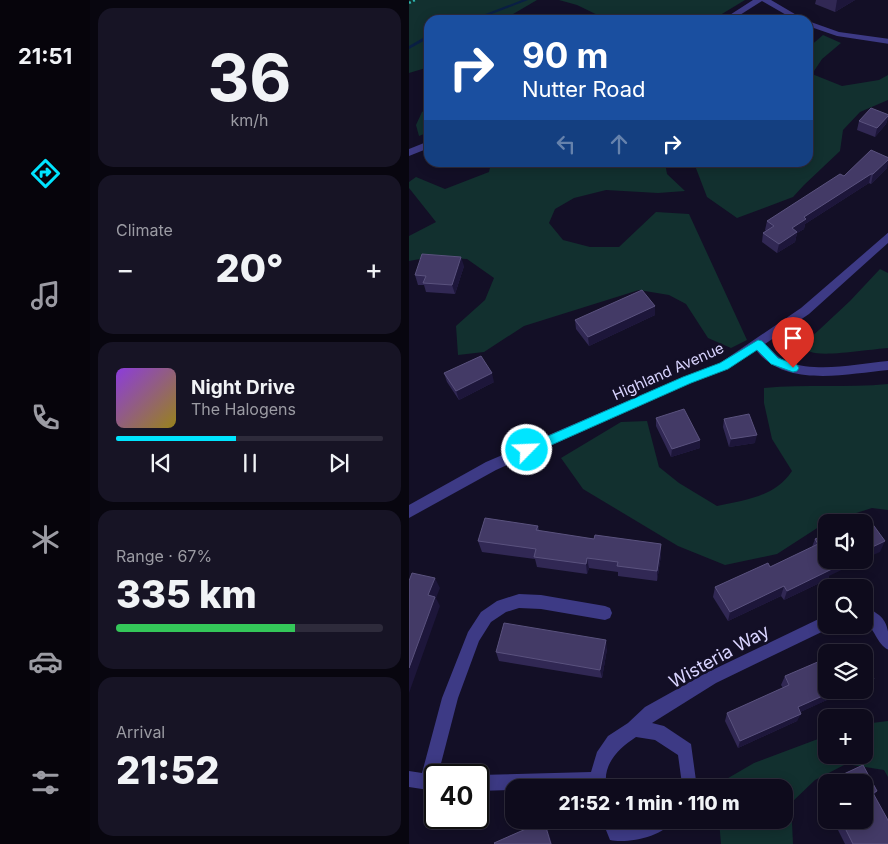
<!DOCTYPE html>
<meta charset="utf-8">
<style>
body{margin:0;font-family:Inter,sans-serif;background:#171425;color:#f1f3f6;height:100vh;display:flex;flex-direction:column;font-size:19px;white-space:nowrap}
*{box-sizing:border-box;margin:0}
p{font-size:16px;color:#9b9ba3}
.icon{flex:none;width:28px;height:28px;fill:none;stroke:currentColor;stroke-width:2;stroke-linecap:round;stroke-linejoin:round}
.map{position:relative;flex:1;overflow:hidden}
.side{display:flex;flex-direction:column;gap:8px;padding:8px;background:#08060f;width:319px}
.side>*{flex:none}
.banner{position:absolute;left:15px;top:15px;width:389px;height:152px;border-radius:15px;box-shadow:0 2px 12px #0003,0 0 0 1px #2e2b3b;background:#1a4fa0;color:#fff;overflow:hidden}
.buttons{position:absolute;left:409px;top:514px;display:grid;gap:10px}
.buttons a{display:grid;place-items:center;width:55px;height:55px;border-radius:10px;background:#0e0b1c;box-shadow:0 2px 12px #0003,0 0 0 1px #2e2b3b;font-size:25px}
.speed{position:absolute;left:15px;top:764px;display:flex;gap:10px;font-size:25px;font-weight:700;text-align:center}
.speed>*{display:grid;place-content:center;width:65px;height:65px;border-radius:50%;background:#0e0b1c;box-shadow:0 2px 12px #0003,0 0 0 1px #2e2b3b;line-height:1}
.speed .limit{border:2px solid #111;border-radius:8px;background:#fff;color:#111}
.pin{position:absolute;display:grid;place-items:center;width:42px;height:42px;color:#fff;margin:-51px -21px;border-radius:50% 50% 50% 0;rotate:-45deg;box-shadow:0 0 5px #0007}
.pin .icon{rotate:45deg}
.me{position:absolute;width:55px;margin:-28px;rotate:66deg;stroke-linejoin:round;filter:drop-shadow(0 0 4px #0008)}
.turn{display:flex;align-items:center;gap:18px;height:105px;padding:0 15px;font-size:22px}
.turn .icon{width:65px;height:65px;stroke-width:2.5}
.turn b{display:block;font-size:35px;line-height:42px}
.lanes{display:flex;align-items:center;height:48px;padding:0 15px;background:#0003;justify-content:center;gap:25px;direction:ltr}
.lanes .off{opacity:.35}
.big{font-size:38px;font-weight:800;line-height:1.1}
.side .card{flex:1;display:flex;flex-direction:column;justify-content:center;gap:8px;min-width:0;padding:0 18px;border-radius:15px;background:#171425}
.side .dial{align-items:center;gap:0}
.dial b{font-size:65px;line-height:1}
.song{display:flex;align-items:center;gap:15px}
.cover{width:60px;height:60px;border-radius:8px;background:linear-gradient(135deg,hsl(270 70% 55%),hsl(50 70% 35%))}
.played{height:5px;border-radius:2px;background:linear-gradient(90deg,#00e5ff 45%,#2e2b3b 45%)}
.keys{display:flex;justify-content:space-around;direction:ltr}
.heat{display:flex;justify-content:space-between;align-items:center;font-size:28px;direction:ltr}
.charge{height:8px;border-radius:4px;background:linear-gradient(90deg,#34c759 67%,#2e2b3b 0)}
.trip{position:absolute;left:96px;top:779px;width:288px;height:50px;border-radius:15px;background:#0e0b1c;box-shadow:0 2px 12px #0003,0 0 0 1px #2e2b3b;font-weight:800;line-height:50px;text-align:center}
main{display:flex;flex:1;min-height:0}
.tabs{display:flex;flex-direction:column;width:90px;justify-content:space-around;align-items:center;background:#06040b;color:#9b9ba3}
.tabs .icon{width:35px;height:35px}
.tabs .current{color:#00e5ff}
.tabs b{font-size:22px;color:#f1f3f6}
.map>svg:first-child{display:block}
.green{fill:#12302f}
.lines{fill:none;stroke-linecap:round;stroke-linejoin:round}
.stream{fill:#0a1f44;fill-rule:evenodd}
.path{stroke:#2fb8b0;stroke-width:2.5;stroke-dasharray:2 2.5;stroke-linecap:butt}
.minor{fill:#3d3a85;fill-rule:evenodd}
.tertiary{fill:#3d3a85;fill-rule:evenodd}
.wall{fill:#312854}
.shaded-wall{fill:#1d163a}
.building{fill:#433a66;stroke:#5a527e}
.route{fill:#00e5ff;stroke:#0095a6}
.labels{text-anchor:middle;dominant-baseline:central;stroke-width:5;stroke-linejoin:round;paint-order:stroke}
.street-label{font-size:15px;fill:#d9d4ff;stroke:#130f26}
.near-street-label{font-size:18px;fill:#d9d4ff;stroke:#130f26}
</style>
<main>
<nav class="tabs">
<b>21:51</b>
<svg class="icon current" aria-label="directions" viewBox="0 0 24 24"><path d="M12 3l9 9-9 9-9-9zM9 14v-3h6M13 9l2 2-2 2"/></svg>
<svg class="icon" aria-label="music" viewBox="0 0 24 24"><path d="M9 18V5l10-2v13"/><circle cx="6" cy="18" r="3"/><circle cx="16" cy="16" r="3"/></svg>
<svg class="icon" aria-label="phone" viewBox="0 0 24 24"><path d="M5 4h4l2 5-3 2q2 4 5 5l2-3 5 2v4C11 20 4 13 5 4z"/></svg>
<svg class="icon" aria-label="climate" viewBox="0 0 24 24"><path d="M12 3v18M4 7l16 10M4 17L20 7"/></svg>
<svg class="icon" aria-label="car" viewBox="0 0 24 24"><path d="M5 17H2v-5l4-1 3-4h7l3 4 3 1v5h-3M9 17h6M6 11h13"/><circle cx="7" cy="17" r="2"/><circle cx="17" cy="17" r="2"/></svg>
<svg class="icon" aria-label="filters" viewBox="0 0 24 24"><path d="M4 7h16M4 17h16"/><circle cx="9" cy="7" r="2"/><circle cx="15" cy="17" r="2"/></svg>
</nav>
<section class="side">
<div class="card dial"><b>36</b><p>km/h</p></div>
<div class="card"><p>Climate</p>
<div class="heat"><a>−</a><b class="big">20°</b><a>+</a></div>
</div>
<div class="card">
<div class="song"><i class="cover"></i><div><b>Night Drive</b><p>The Halogens</p></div></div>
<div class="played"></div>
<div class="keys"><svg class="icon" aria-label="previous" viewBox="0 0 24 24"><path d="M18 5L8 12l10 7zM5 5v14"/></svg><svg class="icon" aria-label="pause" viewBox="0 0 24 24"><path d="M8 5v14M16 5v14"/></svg><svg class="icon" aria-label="next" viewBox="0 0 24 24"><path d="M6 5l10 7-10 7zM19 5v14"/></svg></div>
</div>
<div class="card"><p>Range · 67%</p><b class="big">335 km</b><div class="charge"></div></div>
<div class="card"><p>Arrival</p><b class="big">21:52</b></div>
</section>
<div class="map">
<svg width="480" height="844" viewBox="0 0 480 844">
<rect width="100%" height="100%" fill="#130f26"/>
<path class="green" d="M0 0H128L94 20H20V67L0 73Z
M150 0H336L303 20H199L168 5Z
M414 35 432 43 413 59 403 74 433 86 470 80 479 75V100L451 112 434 130 431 151 395 185 384 197 328 218 298 197 285 163 399 162V48Z
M20 107V132L10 136 7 125 13 112Z
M82 163H256L258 174 276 191 249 193 197 190 165 198 146 209 140 223 154 240 181 247H210L247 212 280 214 338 340 322 348 299 338 277 304 260 295 230 290 115 326 75 352 49 355 47 326 76 300 85 278 58 259 22 257 0 261V236L27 222 0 188V182L7 177 36 189 80 172Z
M471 269 479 273V348C463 349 416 357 402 352 398 351 397 347 396 343L441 301Z
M479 384V510L463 508 416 523 368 554 316 565 269 546 174 489 152 458 212 422 238 421 250 467 270 483 308 506C336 500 366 497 383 471L363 439 355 403V388C397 384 438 388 479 384Z
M479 721V777L475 770 437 764 406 780 382 803 384 844H312L310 820H375V788L309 787V784L345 763 417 736 418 755H455V724Z"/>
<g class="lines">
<path class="stream" d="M113 0H119L67 20H61Z
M19 35H20V38L0 49V46Z"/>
<path class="path" d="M0 3 6 0"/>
<path class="minor" d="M344 0H362L396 20H386L353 1 323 20H313Z
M399 21 430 32 480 39V44L428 36 399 26Z
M20 141V148L0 156V149Z
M349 340C360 343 366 358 379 362 410 373 448 364 480 361V370C436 374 370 390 343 344Z
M110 594 132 595 196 606 201 608 203 613 201 618 196 620 132 609 110 608 97 612 82 622 70 641 49 698 29 775H26V791L0 787V771L13 773 33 698 59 632 72 612 88 601Z
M455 607C479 616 480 627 480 650 468 645 466 628 455 622Z
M418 615V625H424L423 627 307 683 243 723 255 726 282 744 288 788H271L273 784 269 755 246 740 227 737C210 748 192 765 198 788H105V790L69 791V775L182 772 188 752 199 736 219 723 236 707 297 673Z
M193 820H210L212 825 234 823 239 820H263C256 837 217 844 201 840Z"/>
<path class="tertiary" d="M480 232V242L400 314 319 369 282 383 87 470 0 518V505L77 462 274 377 311 363 392 308Z"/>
</g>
<path class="wall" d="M407 0H446L426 12 406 4Z
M480 115 477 124 466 137 448 130 450 121Z
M478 168 462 184 460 183 396 224 395 229 388 233 386 242 368 253 353 242 354 233 357 231 356 230 358 221 435 176Z
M55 266 46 294 17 292 15 285H9L6 275Z
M246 306V315L180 346 167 329 166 320Z
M35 373 85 382 50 400 38 382Z
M247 418 291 440V448L262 457 247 426Z
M315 419 346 443 320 447 314 427Z
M129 526 130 531 185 539 252 544V555L248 581 209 576V572L180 568 178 574 128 567 126 559 73 552 69 541Z
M418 534 420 576 419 579 375 600 372 596 319 621 304 597 306 587 361 567 403 547 406 539Z
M198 649 193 678 90 661 87 652Z
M376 676 418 690H440L391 712 388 721 329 748 316 721 318 713 374 688 372 685Z
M440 690H453L443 695Z
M454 765 468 791 465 795 480 822V844H436L424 820H455V782H420L422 780Z"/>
<path class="shaded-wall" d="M428 0H446L426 12Z
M480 115 477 124 466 137 468 128Z
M480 159 478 168 462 184 464 174Z
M462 174 460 183 396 224 395 229 388 233 386 242 368 253 370 244 383 228 395 217Z
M52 257 55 266 46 294 43 285Z
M246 306V315L180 346 179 337Z
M83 373 85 382 50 400 47 391Z
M348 435 346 443 320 447 322 439Z
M291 440V448L262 457 263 449Z
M476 541 471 552 455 559V551Z
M252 544V555L248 581V571Z
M178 558 180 568 178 574 177 564Z
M437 560H453L420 576 419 579 375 600 378 591Z
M26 578 31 588 27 598 31 606 0 693V668L19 595Z
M375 586 372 596 319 621 321 612Z
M197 640 198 649 193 678 191 670Z
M465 679 459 687 455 689V683Z
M427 690H440L385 715 389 707Z
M446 690H453L443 695Z
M392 714 388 721 329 748 331 741Z
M135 821 138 827 143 844H142Z"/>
<path class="building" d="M462 108 480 115 468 128 450 121Z
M462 150 480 158V159L464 174H462L395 217 397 219 383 228 388 232 370 244 354 233 365 226 358 221 431 174 435 176Z
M13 254 52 257 43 285 14 283 17 276 6 275Z
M233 290 246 306 179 337 166 320Z
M72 356 83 373 47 391 35 373Z
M275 409 291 440 263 449 247 418Z
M340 414 348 435 322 439 315 419Z
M457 515 476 541 455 551V522H442Z
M76 518 129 526 127 530 185 539 186 535 252 544 248 571 208 566 209 562 178 558 177 564 125 557 127 549 69 541Z
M418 534V560H437L422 567 423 569 378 591 375 586 321 612 306 587 359 563 361 567 409 544 406 539Z
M3 573 26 578 19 595 26 597 0 668V581Z
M95 623 197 640 191 670 87 652Z
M418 658V690H427L389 707 392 714 331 741 318 713 380 685 376 676Z
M455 662 465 679 455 683Z
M454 765 468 791 464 793 480 822V844H444L432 820H455V782H424L422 780Z
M135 821 142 844H86L85 843Z"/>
<path class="route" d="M349 340 353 341 369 358 388 365 390 368 388 371 384 372 362 364 348 350 319 369 282 383 122 454H114L112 450 114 447 274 377 311 363Z"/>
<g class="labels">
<g class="street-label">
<text transform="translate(259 371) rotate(-24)">Highland Avenue</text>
</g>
<g class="near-street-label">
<text transform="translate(310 656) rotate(-29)">Wisteria Way</text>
</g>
</g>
</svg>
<div class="buttons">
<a><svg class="icon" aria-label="sound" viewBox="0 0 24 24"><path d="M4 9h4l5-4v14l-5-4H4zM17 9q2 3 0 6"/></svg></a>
<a><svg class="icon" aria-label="search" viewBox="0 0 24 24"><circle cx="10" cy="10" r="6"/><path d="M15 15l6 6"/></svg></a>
<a><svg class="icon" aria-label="layers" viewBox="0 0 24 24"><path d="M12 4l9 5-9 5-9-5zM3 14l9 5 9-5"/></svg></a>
<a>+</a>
<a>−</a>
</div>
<div class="speed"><div class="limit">40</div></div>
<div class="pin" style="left:384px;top:368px;background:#d93025"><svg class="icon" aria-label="arrive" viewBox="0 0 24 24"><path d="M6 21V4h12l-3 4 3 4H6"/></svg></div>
<svg class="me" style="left:118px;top:450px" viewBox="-20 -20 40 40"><circle r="17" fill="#00e5ff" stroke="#fff" stroke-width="3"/><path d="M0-11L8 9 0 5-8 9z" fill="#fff"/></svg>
<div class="trip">21:52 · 1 min · 110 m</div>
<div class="banner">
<div class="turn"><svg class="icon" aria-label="right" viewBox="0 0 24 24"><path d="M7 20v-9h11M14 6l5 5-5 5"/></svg><div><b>90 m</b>Nutter Road</div></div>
<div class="lanes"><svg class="icon off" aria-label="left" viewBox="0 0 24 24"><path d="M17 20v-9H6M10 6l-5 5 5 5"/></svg><svg class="icon off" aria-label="ahead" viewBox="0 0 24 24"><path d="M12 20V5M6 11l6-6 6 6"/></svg><svg class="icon" aria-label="right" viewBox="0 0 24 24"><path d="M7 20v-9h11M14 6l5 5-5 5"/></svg></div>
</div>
</div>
</main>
